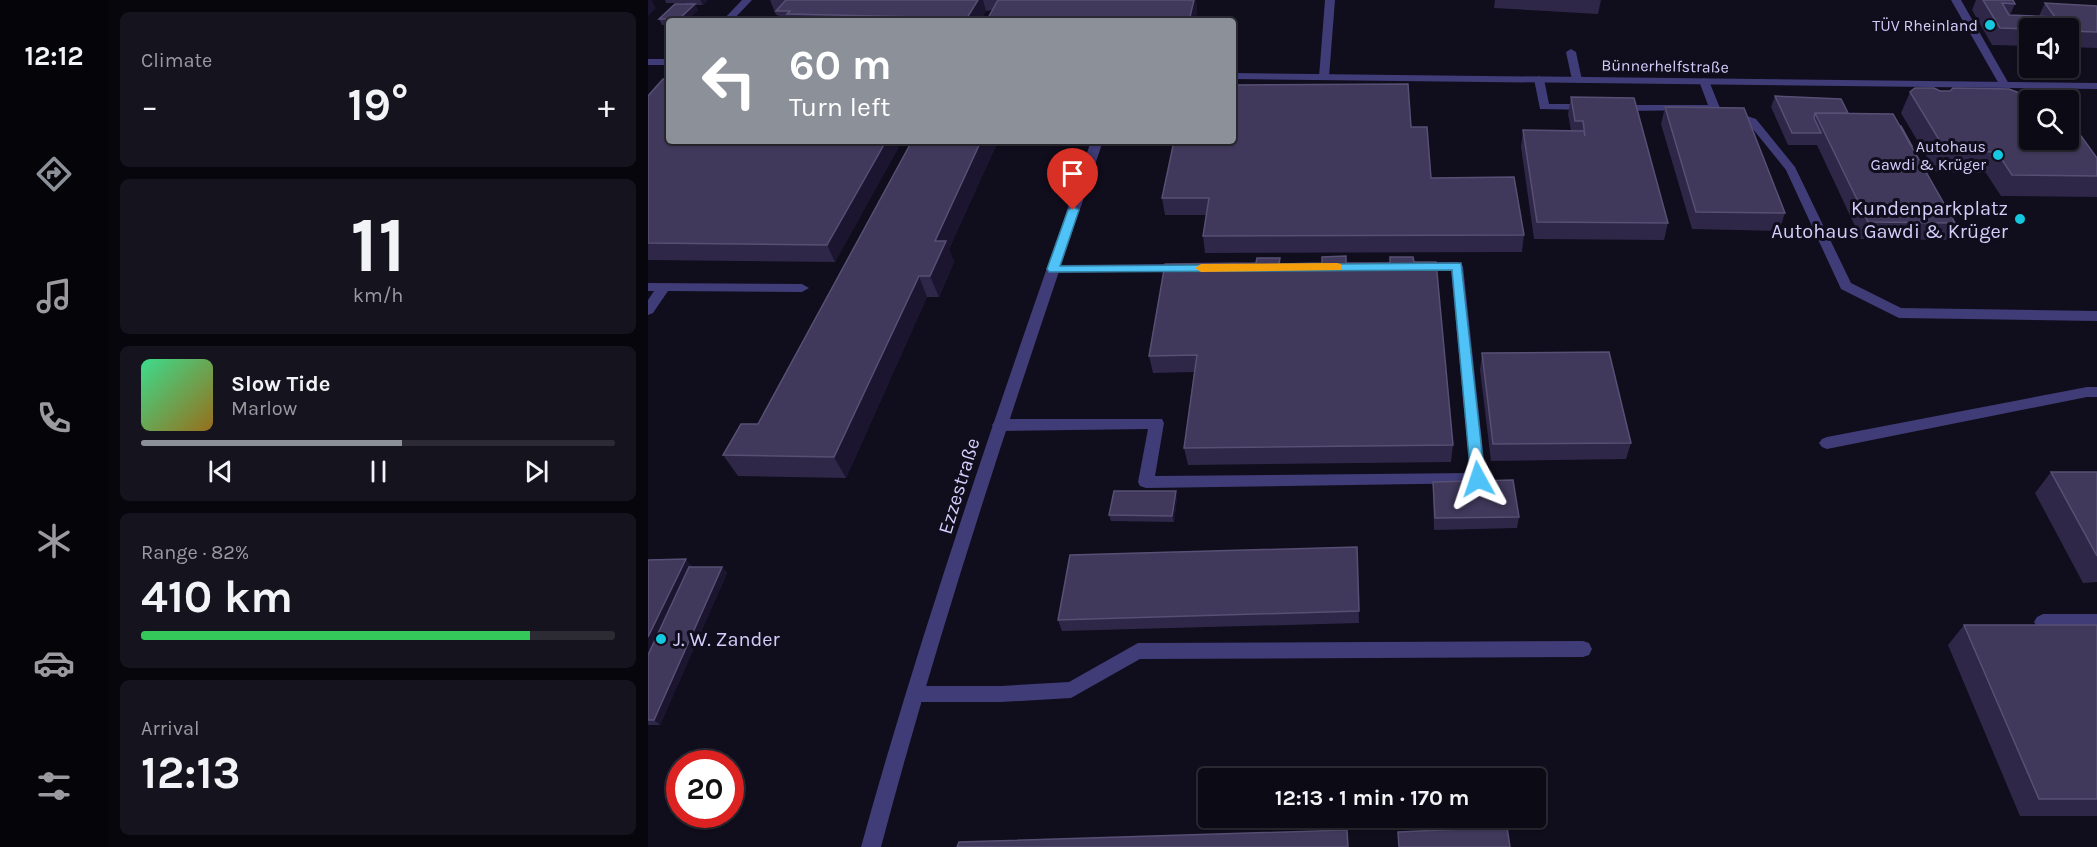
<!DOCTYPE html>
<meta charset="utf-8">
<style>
body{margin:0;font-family:Karla,sans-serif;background:#15131e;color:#f1f3f6;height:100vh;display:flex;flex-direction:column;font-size:22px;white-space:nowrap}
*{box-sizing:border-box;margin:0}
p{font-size:20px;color:#9a9aa0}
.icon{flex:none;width:33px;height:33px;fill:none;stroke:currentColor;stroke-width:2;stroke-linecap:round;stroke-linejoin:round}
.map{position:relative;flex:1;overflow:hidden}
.side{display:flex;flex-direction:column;gap:12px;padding:12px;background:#07060c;width:540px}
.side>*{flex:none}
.top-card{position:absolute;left:18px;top:18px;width:570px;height:126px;border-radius:6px;box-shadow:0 2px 4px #0004,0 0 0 2px #2c2b34;background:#8c9099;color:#fff;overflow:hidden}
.fabs{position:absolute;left:1371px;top:18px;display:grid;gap:12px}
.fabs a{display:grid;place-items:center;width:60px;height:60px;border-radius:6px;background:#0c0a15;box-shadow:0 2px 4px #0004,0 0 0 2px #2c2b34;font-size:30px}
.speed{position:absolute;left:18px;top:750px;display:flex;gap:12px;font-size:30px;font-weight:700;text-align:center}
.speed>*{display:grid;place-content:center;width:78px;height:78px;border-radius:50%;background:#0c0a15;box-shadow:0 2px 4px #0004,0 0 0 2px #2c2b34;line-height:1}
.speed .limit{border:9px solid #d22;background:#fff;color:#111}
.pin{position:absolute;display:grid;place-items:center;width:51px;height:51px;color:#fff;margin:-62px -26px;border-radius:50% 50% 50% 0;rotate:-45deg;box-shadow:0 0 6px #0007}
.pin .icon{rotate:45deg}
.me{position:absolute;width:66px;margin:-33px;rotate:355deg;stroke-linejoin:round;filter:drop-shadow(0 0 4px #0008)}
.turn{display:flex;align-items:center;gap:21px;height:126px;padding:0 24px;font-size:27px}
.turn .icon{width:78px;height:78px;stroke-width:2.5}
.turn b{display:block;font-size:42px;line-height:51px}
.big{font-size:45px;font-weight:700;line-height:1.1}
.side .widget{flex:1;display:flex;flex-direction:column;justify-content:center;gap:9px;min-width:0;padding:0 21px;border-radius:9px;background:#15131e}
.side .dial{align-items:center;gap:0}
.dial b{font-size:78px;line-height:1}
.song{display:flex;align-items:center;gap:18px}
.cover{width:72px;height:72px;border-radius:9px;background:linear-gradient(135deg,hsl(150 70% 55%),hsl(40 70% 35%))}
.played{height:6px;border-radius:3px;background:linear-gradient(90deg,#8c9099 55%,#2c2b34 55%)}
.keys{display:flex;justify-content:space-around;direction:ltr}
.heat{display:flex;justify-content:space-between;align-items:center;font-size:33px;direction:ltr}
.charge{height:9px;border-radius:4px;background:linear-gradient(90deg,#34c759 82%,#2c2b34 0)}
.trip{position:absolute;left:550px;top:768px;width:348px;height:60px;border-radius:6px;background:#0c0a15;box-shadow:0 2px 4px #0004,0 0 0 2px #2c2b34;font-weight:700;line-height:60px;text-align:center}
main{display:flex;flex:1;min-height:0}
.tabs{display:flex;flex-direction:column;width:108px;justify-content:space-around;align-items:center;background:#050408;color:#9a9aa0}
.tabs .icon{width:42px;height:42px}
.tabs .selected{color:#8c9099}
.tabs b{font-size:27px;color:#f1f3f6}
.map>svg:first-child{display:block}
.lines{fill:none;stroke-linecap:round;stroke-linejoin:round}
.lane{fill:#3f3c77;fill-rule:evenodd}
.street{fill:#3f3c77;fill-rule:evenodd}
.wall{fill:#2e2748}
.shaded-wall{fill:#1b152f}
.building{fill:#40395b;stroke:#575074;stroke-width:1.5}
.route{fill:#4fc3f7;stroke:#337fa1;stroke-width:1.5}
.slow{fill:#f59e0b}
.poi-dot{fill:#14c8df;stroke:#100d1c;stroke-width:2}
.labels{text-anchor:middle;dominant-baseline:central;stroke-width:6;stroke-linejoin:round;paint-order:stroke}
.far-poi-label{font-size:16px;fill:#d3cdfa;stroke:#100d1c;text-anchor:end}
.far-street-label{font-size:16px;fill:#d3cdfa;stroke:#100d1c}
.poi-label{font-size:20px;fill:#d3cdfa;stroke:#100d1c;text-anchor:end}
.street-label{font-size:20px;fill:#d3cdfa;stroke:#100d1c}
</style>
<main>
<nav class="tabs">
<b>12:12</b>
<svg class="icon selected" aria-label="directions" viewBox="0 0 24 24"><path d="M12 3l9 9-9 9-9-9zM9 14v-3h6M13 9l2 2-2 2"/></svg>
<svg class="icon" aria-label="music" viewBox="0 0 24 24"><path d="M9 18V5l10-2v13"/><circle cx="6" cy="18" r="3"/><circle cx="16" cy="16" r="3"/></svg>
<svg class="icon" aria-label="phone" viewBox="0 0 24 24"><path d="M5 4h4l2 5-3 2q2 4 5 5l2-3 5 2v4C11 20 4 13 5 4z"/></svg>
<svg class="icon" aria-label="climate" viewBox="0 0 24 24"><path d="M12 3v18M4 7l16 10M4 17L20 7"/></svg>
<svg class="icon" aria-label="car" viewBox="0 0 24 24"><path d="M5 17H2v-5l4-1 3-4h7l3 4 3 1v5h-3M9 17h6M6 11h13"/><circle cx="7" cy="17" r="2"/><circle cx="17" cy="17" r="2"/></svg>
<svg class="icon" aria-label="filters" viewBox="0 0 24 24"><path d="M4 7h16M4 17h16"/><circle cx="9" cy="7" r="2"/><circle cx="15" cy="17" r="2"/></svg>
</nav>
<section class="side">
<div class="widget"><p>Climate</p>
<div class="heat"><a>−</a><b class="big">19°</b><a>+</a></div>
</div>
<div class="widget dial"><b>11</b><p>km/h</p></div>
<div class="widget">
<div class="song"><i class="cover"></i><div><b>Slow Tide</b><p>Marlow</p></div></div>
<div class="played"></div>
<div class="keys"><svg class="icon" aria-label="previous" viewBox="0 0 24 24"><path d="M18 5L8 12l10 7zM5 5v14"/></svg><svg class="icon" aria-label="pause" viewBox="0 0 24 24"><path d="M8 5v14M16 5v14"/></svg><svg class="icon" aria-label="next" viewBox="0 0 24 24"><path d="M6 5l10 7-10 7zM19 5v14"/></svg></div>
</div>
<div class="widget"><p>Range · 82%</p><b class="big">410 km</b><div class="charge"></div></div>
<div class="widget"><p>Arrival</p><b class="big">12:13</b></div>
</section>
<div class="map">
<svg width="1449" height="847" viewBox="0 0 1449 847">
<rect width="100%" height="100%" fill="#100d1c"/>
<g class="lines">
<path class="lane" d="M677 0H687L681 77 676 80 671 77Z
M1303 0H1313L1361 84 1360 86 1356 87 1351 84Z
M923 49 928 52 934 80 929 83 924 80 918 52Z
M891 76 896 79 901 104H940L945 107 940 110 892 109 886 79Z
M1056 78 1061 81 1072 108 1071 110 970 111 965 108 970 105H1060L1051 81Z
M1081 110 1108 119 1147 167 1203 283 1253 308 1449 311V321L1251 318 1193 289 1138 170 1100 123 1077 115 1075 113Z
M768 262H809L815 266 838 479 836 483 498 488 492 486 490 482 500 429 352 431 347 429 344 425 347 421 352 419H514L516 423 507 476 822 473 803 270 763 269 762 266Z
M537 264 542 265 544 268 542 271 405 273 398 269 405 265Z
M0 283 154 284 161 288 154 292 20 291 5 313 0 315V300L6 291H0Z
M1439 387H1449V397H1439L1179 449 1174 447 1171 443 1174 439 1179 437Z
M1395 614H1449V630H1395L1389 627 1386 622 1389 617Z
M935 641 941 643 944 649 941 655 935 657 492 659 423 698 353 702H268L261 700 259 694 261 688 268 686H353L421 682 490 643Z"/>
<path class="street" d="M94 0H104L84 21H74Z
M0 59H21V65H0Z
M585 73 1449 83V89L585 79Z
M443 141H455C376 375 296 609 233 847H213C279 608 362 375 443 141Z"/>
</g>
<path class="wall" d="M17 0H59V1L55 5H47L50 10 38 21H21V25H14L11 19 36 4V2L35 3H18Z
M122 0H548L549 12 547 21H341L340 18 344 10 338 11 332 21H133L130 15H128Z
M847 0H953L950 14 846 8Z
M1328 0H1365L1367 4 1362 15 1391 16 1397 3 1449 6V48L1420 47V28H1382V46L1344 45 1324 10Z
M1262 92 1449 158V197L1353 196 1338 173 1288 172 1253 113Z
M0 96 21 141H254L187 262 0 260Z
M1127 96 1200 113 1263 147 1307 223 1298 240 1213 239 1169 145H1140L1123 107Z
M923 97 1020 223 1016 240 886 239 873 147 875 130 923 131 920 114Z
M1017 107 1137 213 1131 231 1044 229 1013 124Z
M763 127 783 178 876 235 874 252 557 253 555 236 558 215H517L514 198Z
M260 141H350L301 249 306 262 291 297H279L198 478 90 476 75 455 110 424 262 145Z
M632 258V264L766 262 805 445 803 462 540 465 536 448 546 372 505 373 501 356 608 263Z
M834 353 983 443 978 459 843 461 832 370Z
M1403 472H1449V582L1435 583 1387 493Z
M785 482 871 517 869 528 786 530 785 493Z
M529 497 526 522 463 521 461 515Z
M709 547 711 623 414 631 410 620Z
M0 560 45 567H74L79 573 12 725H0Z
M1316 625H1449V816H1372L1300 645Z"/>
<path class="shaded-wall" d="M0 0H5L4 1 8 8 0 16Z
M52 0H59V1L55 5Z
M330 0H335L338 11 332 21H320L319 18Z
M546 0H548L549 12 547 21H541Z
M47 4 50 10 38 21H32L31 19Z
M238 141H254L187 262 179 245Z
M333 141H350L301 249 306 262 291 297 282 276 287 241Z
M271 276 279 297 198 478 186 457Z
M528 491 529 497 526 522 524 516Z
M38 559 47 570 0 670V637Z
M74 567 79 573 12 725 6 720Z"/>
<path class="building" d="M138 0H330L319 18 139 14 142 11H128Z
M350 0H546L541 21 340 18Z
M1335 0H1365L1367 4 1354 3 1361 15 1407 17 1397 3 1449 6V32L1420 31V28H1382V29L1352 28Z
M27 4H47L31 19H11Z
M15 79H21V141H238L179 245 0 243V96Z
M760 84 763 127H779L783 178 866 177 876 235 555 236 561 198H514L526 141H585V85Z
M1267 88H1286L1292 91H1302L1305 88 1361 89 1390 100H1382V140H1420V118L1449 158V176L1364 175 1349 152 1298 151 1262 92Z
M1127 96 1193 99 1200 113H1167L1166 118 1173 133H1144Z
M923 97 986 98 1020 223 889 222 875 130 936 131 937 136 935 121H927Z
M1017 107 1096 108 1137 213 1048 212Z
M1167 113 1245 114 1307 223 1220 222Z
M1252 126H1253L1264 146H1263Z
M264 141H333L287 241H298L282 276H271L186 457 75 455 93 424H110Z
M698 256V263H742V257H765L766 262H788L805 445 536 448 549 355 501 356 517 264 608 263 609 258H632L631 264 674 263V257Z
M961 352 983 443 845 444 834 353Z
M1403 472H1449V556Z
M865 480 871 517 787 518 785 482Z
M466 491H528L524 516 461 515Z
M709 547 711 611 410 620 422 555Z
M38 559 0 637V560Z
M41 567H74L6 720H0V655Z
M1316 625H1449V799H1391Z
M859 827 862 847H751L750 832Z
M699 830 700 847H309L311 842Z"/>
<path class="route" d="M425 207 431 210 412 266 813 263 837 479 835 483H825L823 479 804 270 401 272 399 269 420 210Z"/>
<path class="slow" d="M689 263 693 264V270L553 272 547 268 553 264Z"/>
<g class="poi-dot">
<circle cx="1342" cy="25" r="6"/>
<circle cx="1350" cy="155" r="6"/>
<circle cx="1372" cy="219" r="6"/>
<circle cx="13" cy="639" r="6"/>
</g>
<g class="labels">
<g class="far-poi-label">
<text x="1330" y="25">TÜV Rheinland</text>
<text x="1338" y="146">Autohaus<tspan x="1338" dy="18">Gawdi &amp; Krüger</tspan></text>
</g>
<g class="far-street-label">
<text transform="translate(1017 66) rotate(1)">Bünnerhelfstraße</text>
</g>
<g class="poi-label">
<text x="1360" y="208">Kundenparkplatz<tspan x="1360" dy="23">Autohaus Gawdi &amp; Krüger</tspan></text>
<text x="25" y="639" text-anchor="start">J. W. Zander</text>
</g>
<g class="street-label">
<text transform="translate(311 486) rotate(-73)">Ezzestraße</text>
</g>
</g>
</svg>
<div class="fabs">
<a><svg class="icon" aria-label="sound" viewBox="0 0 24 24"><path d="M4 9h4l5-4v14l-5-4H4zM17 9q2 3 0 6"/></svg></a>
<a><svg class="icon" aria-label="search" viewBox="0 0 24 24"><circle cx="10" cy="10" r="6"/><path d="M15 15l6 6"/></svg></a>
</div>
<div class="speed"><div class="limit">20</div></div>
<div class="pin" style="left:425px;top:210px;background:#d93025"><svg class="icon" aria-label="arrive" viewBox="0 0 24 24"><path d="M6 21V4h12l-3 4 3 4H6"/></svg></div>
<svg class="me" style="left:830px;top:479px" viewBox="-20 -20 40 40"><path d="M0-17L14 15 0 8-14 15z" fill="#4fc3f7" stroke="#fff" stroke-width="4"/></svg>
<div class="trip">12:13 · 1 min · 170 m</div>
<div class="top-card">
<div class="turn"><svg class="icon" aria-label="left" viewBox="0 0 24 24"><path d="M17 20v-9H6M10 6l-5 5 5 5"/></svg><div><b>60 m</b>Turn left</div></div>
</div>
</div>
</main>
